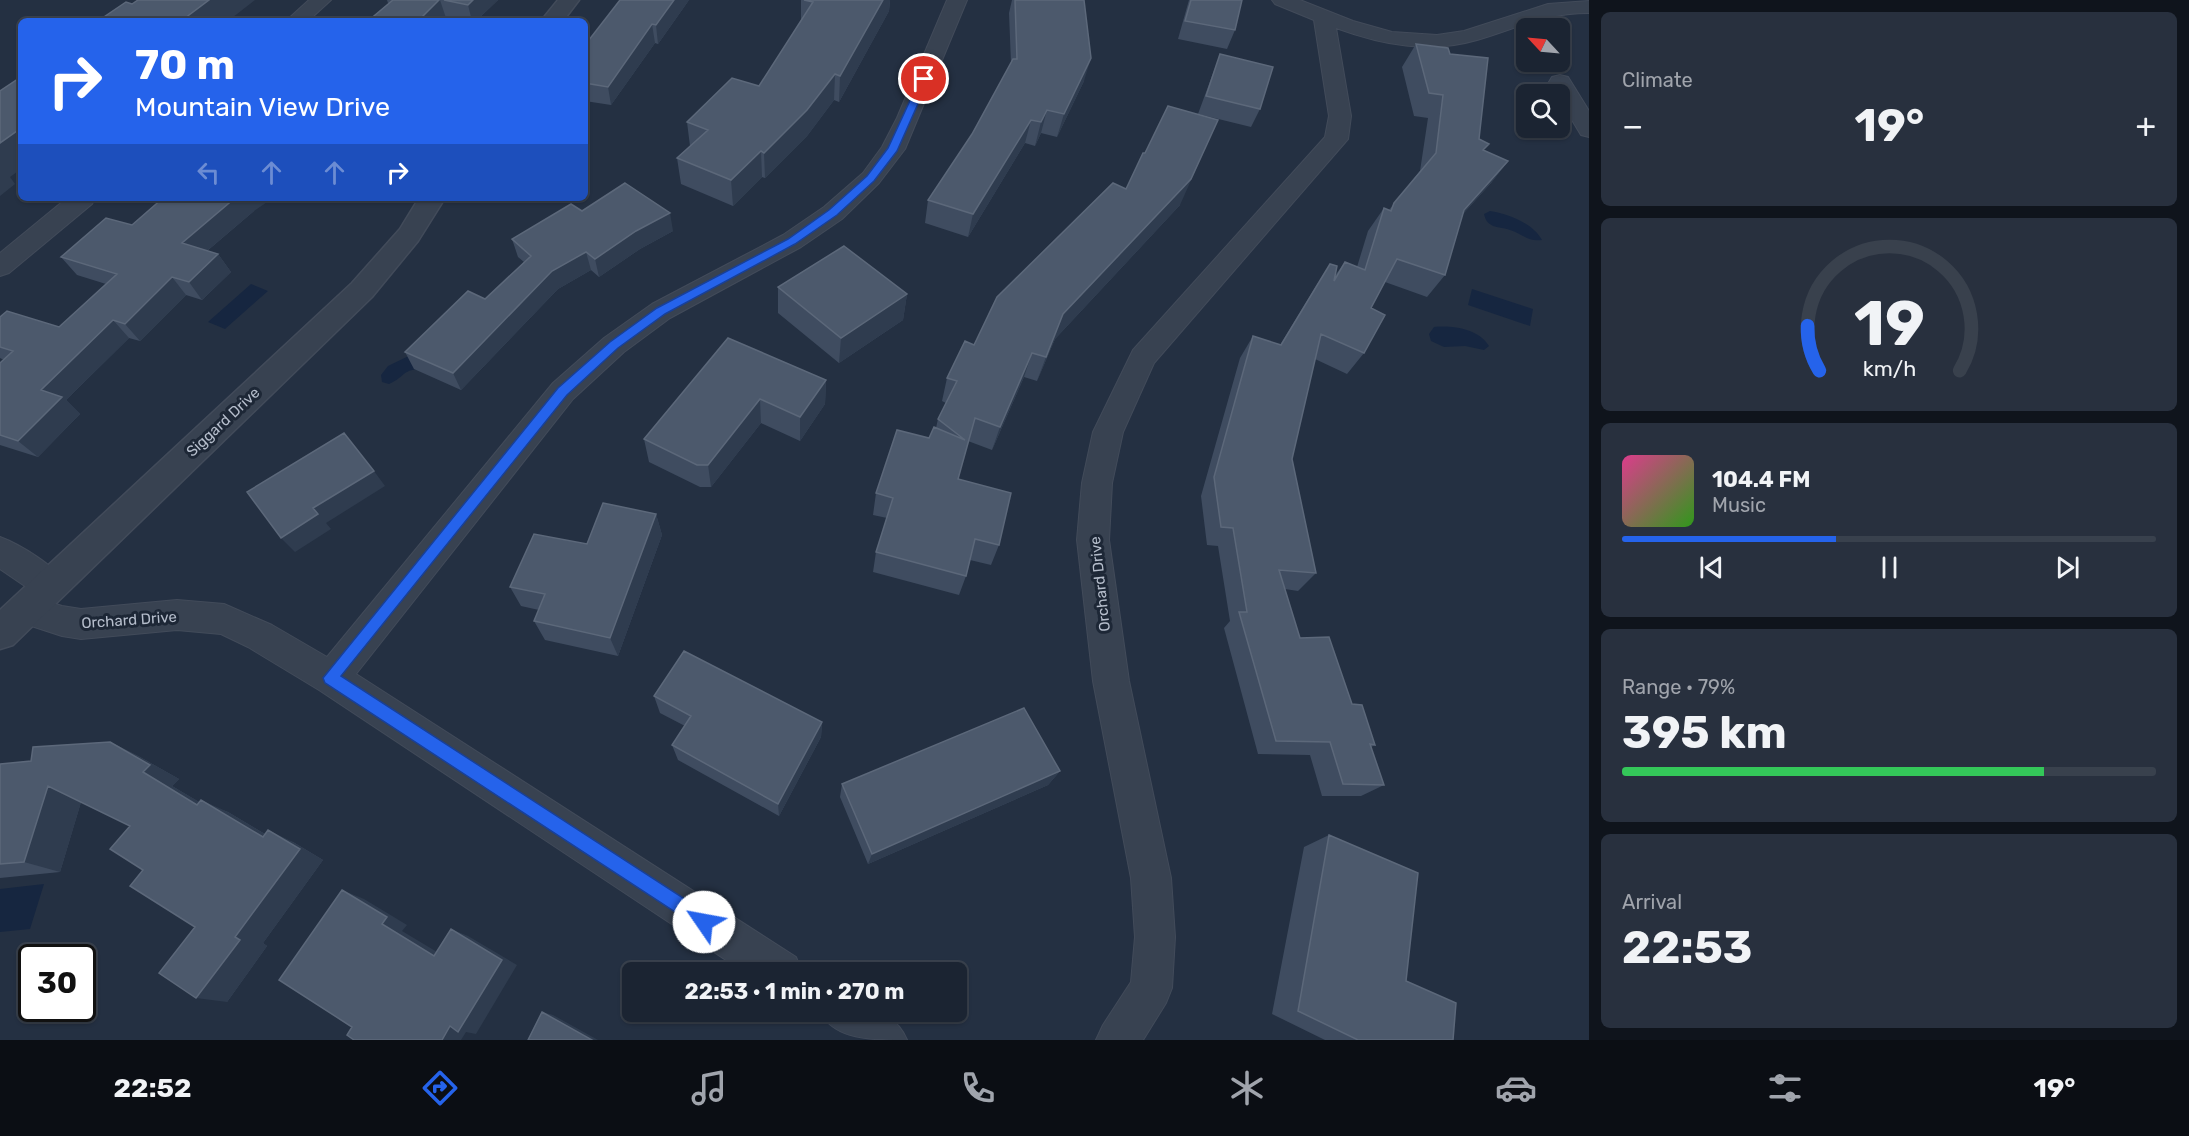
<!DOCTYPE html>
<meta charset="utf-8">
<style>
body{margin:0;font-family:Rubik,sans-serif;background:#28303e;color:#f1f3f6;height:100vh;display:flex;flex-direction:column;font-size:22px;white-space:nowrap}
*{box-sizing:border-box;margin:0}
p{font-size:20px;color:#a0a4ac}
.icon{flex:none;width:33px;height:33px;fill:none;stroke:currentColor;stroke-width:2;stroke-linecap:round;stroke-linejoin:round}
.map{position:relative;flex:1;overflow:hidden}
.side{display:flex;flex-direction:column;gap:12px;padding:12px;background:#0f141c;width:600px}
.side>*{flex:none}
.hud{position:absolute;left:18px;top:18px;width:570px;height:183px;border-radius:9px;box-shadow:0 2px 4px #0004,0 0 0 2px #39414d;background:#2563eb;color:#fff;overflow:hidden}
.needle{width:39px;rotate:296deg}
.buttons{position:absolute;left:1516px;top:18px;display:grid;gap:12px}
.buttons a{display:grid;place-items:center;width:54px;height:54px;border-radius:9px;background:#1b2432;box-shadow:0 2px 4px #0004,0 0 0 2px #39414d;font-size:30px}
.speed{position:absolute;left:18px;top:944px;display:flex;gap:12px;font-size:30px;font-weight:700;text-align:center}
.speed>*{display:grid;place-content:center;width:78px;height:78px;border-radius:50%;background:#1b2432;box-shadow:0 2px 4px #0004,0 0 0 2px #39414d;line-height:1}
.speed .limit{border:3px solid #111;border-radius:9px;background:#fff;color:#111}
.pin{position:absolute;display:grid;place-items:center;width:51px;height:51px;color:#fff;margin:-26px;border:3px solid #fff;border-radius:50%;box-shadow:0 2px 6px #0007}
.me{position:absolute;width:66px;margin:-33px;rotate:303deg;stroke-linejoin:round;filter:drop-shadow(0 0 4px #0008)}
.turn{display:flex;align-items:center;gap:21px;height:126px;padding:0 18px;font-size:27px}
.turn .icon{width:78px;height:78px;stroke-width:2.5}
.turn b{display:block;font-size:42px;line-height:51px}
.lanes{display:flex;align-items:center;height:57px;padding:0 18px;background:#0003;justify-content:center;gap:30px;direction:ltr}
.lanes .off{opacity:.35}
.big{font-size:45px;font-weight:700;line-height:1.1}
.side .card{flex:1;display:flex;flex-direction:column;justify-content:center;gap:9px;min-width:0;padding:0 21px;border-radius:9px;background:#28303e}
.side .dial{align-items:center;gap:0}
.dial svg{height:156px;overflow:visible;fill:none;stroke:#39414d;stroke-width:7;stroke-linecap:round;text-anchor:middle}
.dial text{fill:#f1f3f6;stroke:none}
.song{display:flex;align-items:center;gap:18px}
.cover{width:72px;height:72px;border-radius:9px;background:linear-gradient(135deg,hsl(330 70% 55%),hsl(110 70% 35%))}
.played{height:6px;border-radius:3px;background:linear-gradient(90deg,#2563eb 40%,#39414d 40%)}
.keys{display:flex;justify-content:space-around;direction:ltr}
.heat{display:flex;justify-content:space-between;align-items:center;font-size:33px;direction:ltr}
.charge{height:9px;border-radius:4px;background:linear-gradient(90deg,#34c759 79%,#39414d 0)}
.trip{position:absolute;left:622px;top:962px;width:345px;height:60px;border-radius:9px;background:#1b2432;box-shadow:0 2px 4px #0004,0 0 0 2px #39414d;font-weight:700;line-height:60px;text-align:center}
.tab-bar{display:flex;height:96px;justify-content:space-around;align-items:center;background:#0b0e14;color:#a0a4ac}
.tab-bar .icon{width:42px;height:42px}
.tab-bar .current{color:#2563eb}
.tab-bar b{font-size:27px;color:#f1f3f6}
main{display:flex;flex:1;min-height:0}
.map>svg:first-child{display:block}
.water{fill:#162640}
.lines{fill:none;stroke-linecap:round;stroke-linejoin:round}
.minor-casing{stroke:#424b5a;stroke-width:2}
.tertiary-casing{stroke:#424b5a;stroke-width:3}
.minor{fill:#384251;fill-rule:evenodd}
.tertiary{fill:#384251;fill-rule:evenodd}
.wall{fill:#3f4c60}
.shaded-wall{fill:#2f3c4f}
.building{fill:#4c596c;stroke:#5c687a;stroke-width:1.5}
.route{fill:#2563eb;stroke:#184099;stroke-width:1.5}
.labels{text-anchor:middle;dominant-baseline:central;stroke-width:6;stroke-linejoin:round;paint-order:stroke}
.street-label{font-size:15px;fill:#b5bdcb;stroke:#1d2736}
</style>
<main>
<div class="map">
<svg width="1589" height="1040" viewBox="0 0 1589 1040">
<rect width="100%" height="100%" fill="#243042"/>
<path class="water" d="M1490 211C1508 214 1533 223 1542 240 1527 242 1523 234 1510 230 1499 226 1487 229 1484 214Z
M251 284 268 291 225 329 208 322Z
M1472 289 1533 309 1530 326 1468 305Z
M1434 327C1452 325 1479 329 1489 346L1484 350 1465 346 1444 347 1431 341 1429 334Z
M423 349 424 369C401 369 407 376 389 384L382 382 381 375 388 366Z
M44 884 30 929 0 932V889Z"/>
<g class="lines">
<defs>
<path id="minor" d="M309 0H331L308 21H286Z
M947 0H967L905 149 879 183 842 219 801 247 670 318 624 352 573 399 356 674 796 957 802 972H744L319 690 248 647 221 634 177 630 81 639 62 636 13 620 8 609 13 598 25 594 62 606 81 609 177 600 224 604 272 625 327 657 553 383 604 338 652 304 783 235 824 207 863 173 882 147 897 118Z
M1272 0H1300L1353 21 1392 32 1437 35 1464 31 1548 4 1589 1V13C1544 13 1518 28 1477 40 1429 54 1383 45 1336 28L1351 116 1348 139 1154 363 1123 432 1112 483 1109 540 1129 681 1171 878 1175 937 1172 988 1166 1003 1143 1040H1096L1103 1025 1131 982 1135 937 1131 878 1093 681 1077 540 1082 483 1093 432 1133 350 1325 137 1329 116 1314 20 1275 4Z
M1560 75 1568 77 1589 111V137L1581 135 1560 100V94H1557L1549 82 1552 77Z
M67 198H95L92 204 9 273 0 276V253Z
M0 537C19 544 58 567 66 585L62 595 50 600 38 595 0 569Z
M819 1011C854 1011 891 1002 907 1040 871 1040 835 1040 819 1011Z"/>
<path id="tertiary" d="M558 0H579L563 21H541Z
M419 198H445L418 241 372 297 13 645 0 649V610L352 283 400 229Z"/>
</defs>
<use href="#minor" class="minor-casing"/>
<use href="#tertiary" class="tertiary-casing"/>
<use href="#minor" class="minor"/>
<use href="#tertiary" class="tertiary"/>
</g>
<path class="wall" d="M387 0H498L476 21H461L446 18 388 3Z
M689 0 658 44 655 43 611 105 585 101V45Z
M801 0H890L889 11 839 102 834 100 807 136 765 178 762 177 733 206 681 184 677 158 690 146 687 122 759 86 801 21Z
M1012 0H1084V81L1057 137 1041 133 1035 146 1025 143 968 237 925 223 928 200 972 134 1011 63 1009 13Z
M1189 0H1242L1235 30 1227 49 1178 39Z
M1416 44 1479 139 1484 150 1508 161 1491 183 1462 215 1445 275 1427 297 1385 282 1371 308 1364 353 1347 374 1315 359 1292 459 1316 573 1298 591 1285 589 1300 638 1352 704 1375 745 1371 747 1384 785 1361 796H1322L1310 755 1258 754 1224 628 1230 621 1218 546 1207 545 1201 496 1240 358 1253 336 1280 345 1316 286 1330 264 1334 277 1345 262 1357 267 1368 231 1384 208 1389 210 1420 171 1428 118 1414 116 1402 67Z
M1220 54 1260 109 1251 127 1198 114Z
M1126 189 1180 205 1055 339 1037 381 1024 377 992 450 968 441 958 479 999 545 991 565 970 560 966 576 959 595 873 572 876 552 887 518 873 515 876 493 929 438 936 428 938 419 946 403 942 401 947 378 974 345Z
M254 211 207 251 218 254 231 272 202 300 186 295 140 341 129 338 66 400 80 414 38 457 0 445V363L4 360 0 358V317L59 327 106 284 77 275 61 257 132 225Z
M582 211 673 231 640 249 599 277 591 270 558 289 461 390 414 369 405 352 485 299 524 262 518 257 512 239Z
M778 287 907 294 903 320 839 363 778 313Z
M728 338 826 380 825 404 800 441 761 423 711 487H700L649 462 644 439Z
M656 514 662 535 618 656 545 640 534 621 539 610 521 606 510 587 587 544Z
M654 696 822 722 821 737 779 816 678 760 672 745 685 726 660 713Z
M110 742 140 757 179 779 172 786 199 802 228 812 265 834 293 842 323 860 263 943 267 946 227 1002 195 927 143 870 130 826 81 802 60 872 0 878V764L31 761Z
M1060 771 1048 785 868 864 840 797 842 784Z
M1329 835 1406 981 1453 1040H1325L1272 1014 1304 847Z"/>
<path class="shaded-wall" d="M209 0H255L228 21H181Z
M439 0H440L446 18 442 21H418Z
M473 0H498L476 21H472L468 5Z
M674 0H689L658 44 656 25Z
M883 0H890L889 11 839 102 840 76Z
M652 24 655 43 611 105 608 87Z
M1091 58 1084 81 1057 137 1064 114Z
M835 74 834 100 807 136 765 178 764 153Z
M1047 110 1041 133 1035 146 1041 122Z
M1031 120 1025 143 968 237 973 214Z
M1218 120 1180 205 1055 339 1037 381 1046 357 1063 314Z
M21 128V169L10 177 15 184 0 196V143Z
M761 151 762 177 733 206 731 180Z
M1508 161 1491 183 1446 233 1464 210Z
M235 198H273L254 211 195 261 182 243Z
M670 213 673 231 640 249 599 277 595 259 636 231Z
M586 252 591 270 558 289 461 390 453 373 552 271Z
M218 254 231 272 202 300 189 282Z
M172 277 186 295 140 341 125 324Z
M907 294 903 320 839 363 841 338Z
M113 320 129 338 66 400 80 414 38 457 18 441 41 390Z
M1032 353 1024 377 992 450 1000 427Z
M826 380 825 404 800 441V417Z
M760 399 761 423 711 487 708 465Z
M374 471 385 486 326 523 331 529 295 552 281 538 313 508Z
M656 514 662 535 618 656 610 638Z
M822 722 821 737 779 816 778 804Z
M110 742 140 757 179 779 172 786 225 817 197 805 143 772Z
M1060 771 1048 785 868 864 872 854Z
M48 786 82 799 60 872 24 862Z
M201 800 228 812 288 848 263 837Z
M268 830 293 842 323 860 263 943 267 946 227 1002 196 998Z
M342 890 364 899 407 925 402 931 452 961 434 956 382 924Z
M451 929 468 936 517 965 476 1034 466 1032 461 1040H442Z
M542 1012 553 1015 598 1040H592Z"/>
<path class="building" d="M138 0H209L181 21H98L126 2 132 4Z
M393 0H439L418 21H368Z
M444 0H473L468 5Z
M620 0H674L656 25 652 24 608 87 585 83V45Z
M804 0H883L840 76 835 74 807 110 764 153 761 151 731 180 677 158 708 130 687 122 732 78 759 86 813 2Z
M1015 0H1084L1091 58 1064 114 1047 110 1041 122 1031 120 973 214 928 200 972 134 1013 59H1017Z
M1191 0H1242L1235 30 1185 21Z
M1416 44 1448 48 1450 54 1488 58 1479 139 1489 144 1483 150 1508 161 1464 210 1445 275 1397 259 1371 308 1385 315 1364 353 1321 334 1292 459 1316 573 1279 570 1300 638 1329 637 1352 704 1362 705 1375 745 1370 744 1384 785 1343 784 1330 742 1276 741 1239 612H1247L1233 528 1221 527 1214 477 1253 336 1281 345 1330 264 1337 266 1334 281 1345 262 1365 270 1384 208 1391 211 1394 203 1436 153 1443 95 1429 93Z
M1220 54 1273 67 1260 109 1206 96Z
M21 77V128L0 143V91Z
M1168 106 1218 120 1191 179 1063 314 1046 357 1032 353 1000 427 975 418 958 479 1011 493 999 545 975 539 966 576 876 552 893 498 876 493 897 430 929 438 934 427 965 440 938 419 957 381 947 378 965 341 974 345 997 297 1113 183 1126 189 1143 153H1145Z
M625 183 670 213 636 231 595 259 586 252 552 271 453 373 405 352 468 291 485 299 531 256 512 239 571 204 582 211Z
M163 198H235L182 243 218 254 189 282 172 277 125 324 113 320 41 390 62 397 18 441 0 435V363L13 351 0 347V317L7 311 59 327 117 274 61 257 106 218 132 225Z
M844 246 907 294 841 338 778 287Z
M728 338 826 380 800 417 760 399 708 465H697L644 439Z
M344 433 374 471 313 508 318 514 281 538 247 492Z
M603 503 656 514 610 638 534 621 545 594 510 587 534 534 587 544Z
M684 651 822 722 778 804 672 745 691 716 654 696Z
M1024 708 1060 771 872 854 842 784Z
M110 742 150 765 143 772 197 805 201 800 263 837 268 830 300 849 235 937 240 940 196 998 159 973 195 927 130 886 143 870 110 849 130 826 48 786 24 862 0 864V764L31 761 33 747Z
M1329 835 1418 873 1406 981 1456 1003 1453 1040H1358L1298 1011Z
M342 890 387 917 382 924 434 956 451 929 502 960 458 1032 450 1026 442 1040H354L347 1035 352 1027 279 980Z
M542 1012 592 1040H528Z"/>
<path class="route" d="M924 76 929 79 897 151 874 181 837 215 795 244 665 314 618 348 567 395 341 676 711 916 713 922 711 928 704 931 325 683 323 678 558 388 610 342 657 308 788 239 829 210 867 176 888 148 920 79Z"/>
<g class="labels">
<g class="street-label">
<text transform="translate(223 422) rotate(-43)">Siggard Drive</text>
<text transform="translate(1100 584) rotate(-96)">Orchard Drive</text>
<text transform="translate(129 620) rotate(-4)">Orchard Drive</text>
</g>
</g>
</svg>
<div class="buttons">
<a><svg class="needle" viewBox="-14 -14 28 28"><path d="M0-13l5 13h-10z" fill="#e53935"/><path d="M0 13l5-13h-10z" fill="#a0a4ac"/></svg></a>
<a><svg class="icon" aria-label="search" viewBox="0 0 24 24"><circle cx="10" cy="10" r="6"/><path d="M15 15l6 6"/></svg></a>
</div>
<div class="speed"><div class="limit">30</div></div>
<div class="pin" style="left:924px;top:79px;background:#d93025"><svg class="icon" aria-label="arrive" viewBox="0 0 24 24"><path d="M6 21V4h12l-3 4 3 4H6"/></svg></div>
<svg class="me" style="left:704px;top:922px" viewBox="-20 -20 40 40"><circle r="19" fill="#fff"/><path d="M0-13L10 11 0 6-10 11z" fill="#2563eb"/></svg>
<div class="trip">22:53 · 1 min · 270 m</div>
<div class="hud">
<div class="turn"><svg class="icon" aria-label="right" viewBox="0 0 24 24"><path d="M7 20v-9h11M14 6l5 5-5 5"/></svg><div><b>70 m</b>Mountain View Drive</div></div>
<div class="lanes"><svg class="icon off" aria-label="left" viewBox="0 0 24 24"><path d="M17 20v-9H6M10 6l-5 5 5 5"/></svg><svg class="icon off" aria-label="ahead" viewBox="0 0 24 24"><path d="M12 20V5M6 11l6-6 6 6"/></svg><svg class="icon off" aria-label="ahead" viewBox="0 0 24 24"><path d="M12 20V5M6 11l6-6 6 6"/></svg><svg class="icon" aria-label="right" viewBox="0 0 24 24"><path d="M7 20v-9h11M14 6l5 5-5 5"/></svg></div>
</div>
</div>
<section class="side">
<div class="card"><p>Climate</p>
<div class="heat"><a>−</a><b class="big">19°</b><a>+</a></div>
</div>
<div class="card dial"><svg viewBox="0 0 100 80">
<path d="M14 69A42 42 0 1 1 86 69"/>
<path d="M14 69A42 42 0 0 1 8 46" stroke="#2563eb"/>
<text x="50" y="56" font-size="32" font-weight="700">19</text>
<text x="50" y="72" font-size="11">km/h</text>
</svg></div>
<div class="card">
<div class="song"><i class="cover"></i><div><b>104.4 FM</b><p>Music</p></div></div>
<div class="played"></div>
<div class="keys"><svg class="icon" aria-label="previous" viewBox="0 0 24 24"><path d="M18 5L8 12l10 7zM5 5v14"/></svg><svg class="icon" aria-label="pause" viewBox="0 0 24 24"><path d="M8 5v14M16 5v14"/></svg><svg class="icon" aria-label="next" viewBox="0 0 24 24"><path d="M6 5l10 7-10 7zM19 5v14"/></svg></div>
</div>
<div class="card"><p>Range · 79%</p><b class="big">395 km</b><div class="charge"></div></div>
<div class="card"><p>Arrival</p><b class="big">22:53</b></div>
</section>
</main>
<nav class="tab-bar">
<b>22:52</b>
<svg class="icon current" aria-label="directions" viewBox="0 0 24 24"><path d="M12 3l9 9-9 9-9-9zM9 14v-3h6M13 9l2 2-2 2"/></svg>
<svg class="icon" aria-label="music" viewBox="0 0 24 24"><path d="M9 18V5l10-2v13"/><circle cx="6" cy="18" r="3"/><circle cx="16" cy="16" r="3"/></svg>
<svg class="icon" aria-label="phone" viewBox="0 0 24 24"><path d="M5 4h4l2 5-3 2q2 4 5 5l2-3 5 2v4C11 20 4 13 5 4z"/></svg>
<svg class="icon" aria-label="climate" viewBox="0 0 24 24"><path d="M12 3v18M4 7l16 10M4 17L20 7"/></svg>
<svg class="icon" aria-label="car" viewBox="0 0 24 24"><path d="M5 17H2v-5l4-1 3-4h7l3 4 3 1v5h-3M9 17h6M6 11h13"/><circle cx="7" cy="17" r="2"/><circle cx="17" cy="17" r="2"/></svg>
<svg class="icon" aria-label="filters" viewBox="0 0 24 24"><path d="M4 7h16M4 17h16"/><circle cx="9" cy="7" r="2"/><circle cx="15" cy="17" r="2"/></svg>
<b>19°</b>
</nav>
